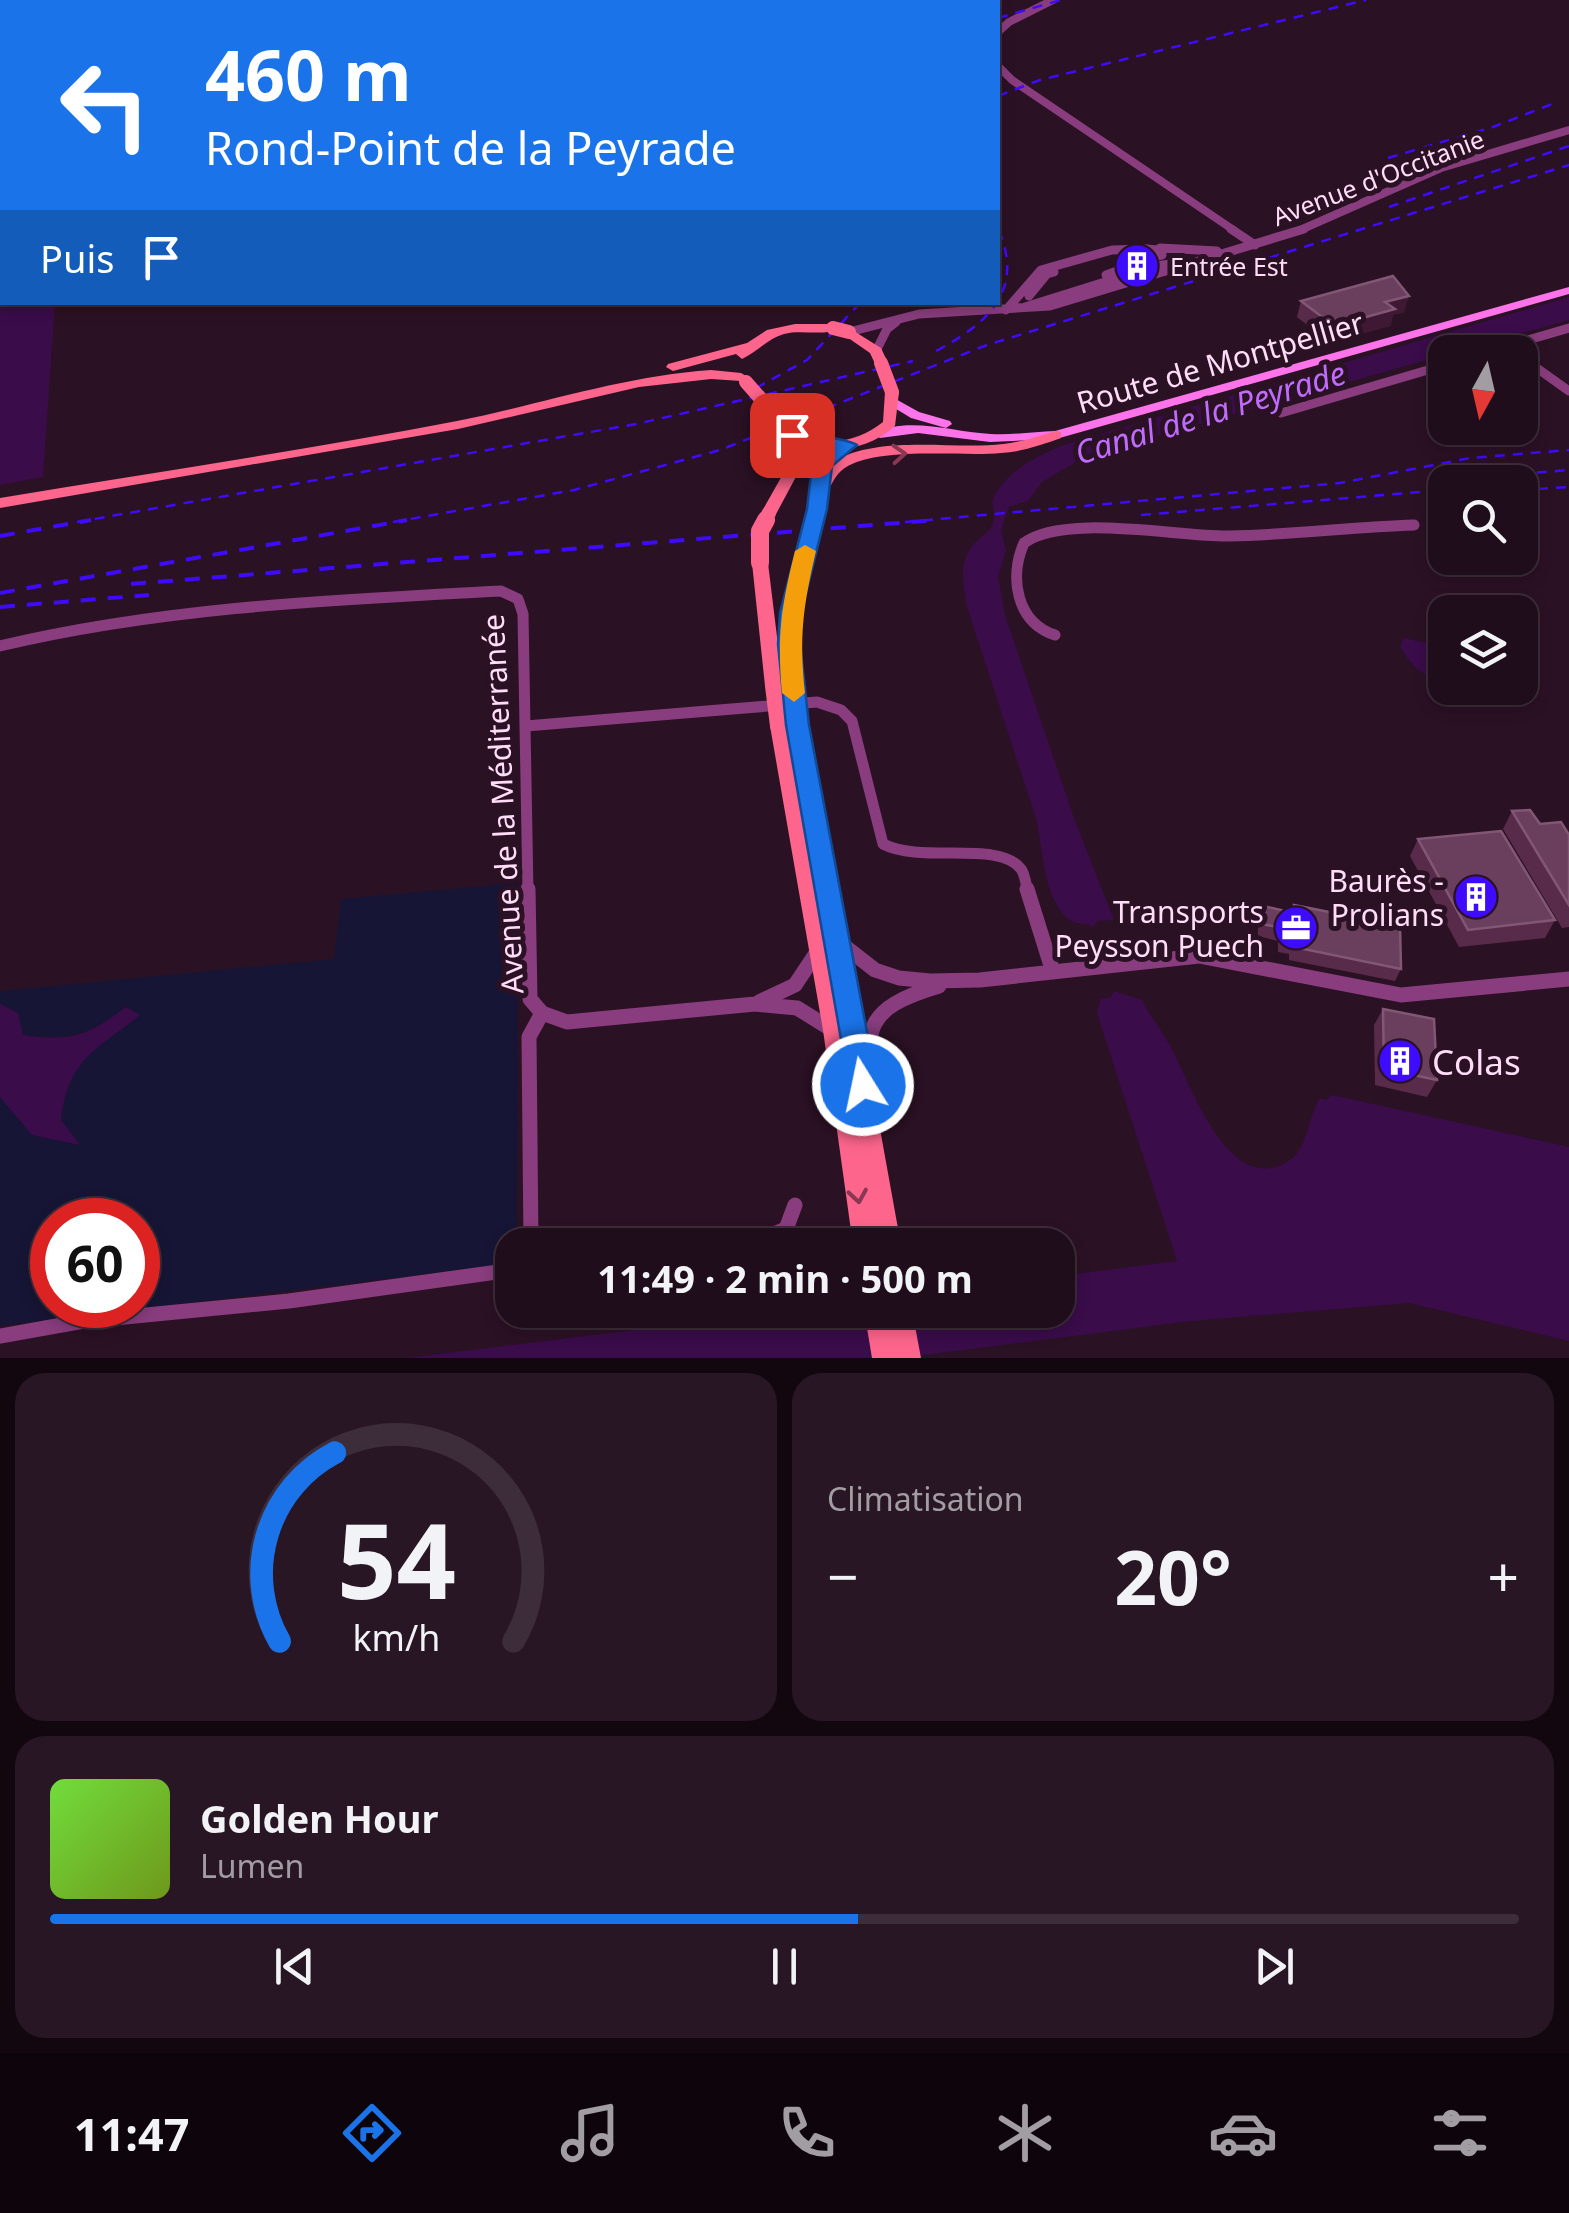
<!DOCTYPE html>
<html lang="fr">
<meta charset="utf-8">
<style>
body{margin:0;font-family:"Noto Sans",sans-serif;background:#281624;color:#f1f3f6;height:100vh;display:flex;flex-direction:column;font-size:38px;white-space:nowrap}
*{box-sizing:border-box;margin:0}
p{font-size:32px;color:#a29ca3}
.icon{flex:none;width:55px;height:55px;fill:none;stroke:currentColor;stroke-width:2;stroke-linecap:round;stroke-linejoin:round}
.map{position:relative;height:1358px;overflow:hidden}
.drawer{display:flex;flex-direction:column;gap:15px;padding:15px;background:#12070f;flex:1}
.drawer>*{flex:none}
.banner{position:absolute;left:0px;top:0px;width:1000px;height:305px;box-shadow:0 5px 15px #0003,0 0 0 2px #3d2d3a;background:#1a73e8;color:#fff;overflow:hidden}
.needle{width:65px;rotate:188deg}
.tools{position:absolute;left:1428px;top:335px;display:grid;gap:20px}
.tools a{display:grid;place-items:center;width:110px;height:110px;border-radius:20px;background:#200d1b;box-shadow:0 5px 15px #0003,0 0 0 2px #3d2d3a;font-size:50px}
.speed{position:absolute;left:30px;top:1198px;display:flex;gap:20px;font-size:50px;font-weight:700;text-align:center}
.speed>*{display:grid;place-content:center;width:130px;height:130px;border-radius:50%;background:#200d1b;box-shadow:0 5px 15px #0003,0 0 0 2px #3d2d3a;line-height:1}
.speed .limit{border:15px solid #d22;background:#fff;color:#111}
.pin{position:absolute;display:grid;place-items:center;width:85px;height:85px;color:#fff;margin:-42px;border-radius:20px;box-shadow:0 5px 15px #0006}
.me{position:absolute;width:110px;margin:-55px;rotate:350deg;stroke-linejoin:round;filter:drop-shadow(0 0 8px #0008)}
.turn{display:flex;align-items:center;gap:35px;height:210px;padding:0 40px;font-size:45px}
.turn .icon{width:130px;height:130px;stroke-width:2.5}
.turn b{display:block;font-size:70px;line-height:85px}
.then{display:flex;align-items:center;height:95px;padding:0 40px;background:#0003;gap:20px;font-size:38px}
.big{font-size:75px;font-weight:700;line-height:1.1}
.drawer .widget{flex:1;display:flex;flex-direction:column;justify-content:center;gap:15px;min-width:0;padding:0 35px;border-radius:30px;background:#281624}
.drawer .dial{align-items:center;gap:0}
.dial svg{height:260px;overflow:visible;fill:none;stroke:#3d2d3a;stroke-width:7;stroke-linecap:round;text-anchor:middle}
.dial text{fill:#f1f3f6;stroke:none}
.song{display:flex;align-items:center;gap:30px}
.cover{width:120px;height:120px;border-radius:15px;background:linear-gradient(135deg,hsl(100 70% 55%),hsl(80 70% 35%))}
.played{height:10px;border-radius:5px;background:linear-gradient(90deg,#1a73e8 55%,#3d2d3a 55%)}
.keys{display:flex;justify-content:space-around;direction:ltr}
.heat{display:flex;justify-content:space-between;align-items:center;font-size:55px;direction:ltr}
.drawer .tiles{flex:1;display:grid;gap:15px;grid-template-columns:1fr 1fr}
.widget:last-child{grid-column:span 2}
.trip{position:absolute;left:495px;top:1228px;width:580px;height:100px;border-radius:30px;background:#200d1b;box-shadow:0 5px 15px #0003,0 0 0 2px #3d2d3a;font-weight:700;line-height:100px;text-align:center}
.tab-bar{display:flex;height:160px;justify-content:space-around;align-items:center;background:#0d050b;color:#a29ca3}
.tab-bar .icon{width:70px;height:70px}
.tab-bar .selected{color:#1a73e8}
.tab-bar b{font-size:45px;color:#f1f3f6}
.map>svg:first-child{display:block}
.green{fill:#171535;fill-rule:evenodd}
.water{fill:#3a0c4a}
.lines{fill:none;stroke-linecap:round;stroke-linejoin:round}
.street-far3{stroke:#893d7e;stroke-width:8}
.street-far2{stroke:#893d7e;stroke-width:9}
.street-far1{stroke:#893d7e;stroke-width:11}
.street{stroke:#893d7e;stroke-width:15}
.secondary{fill:#fd74ea;fill-rule:evenodd}
.primary{fill:#fd658c;fill-rule:evenodd}
.rail-far1{stroke:#3e0bfc;stroke-width:2.5;stroke-dasharray:10 8;stroke-linecap:butt}
.rail{stroke:#3e0bfc;stroke-width:4;stroke-dasharray:15 12;stroke-linecap:butt}
.primary-bridge-far1{stroke:#fd658c;stroke-width:14}
.primary-bridge{stroke:#fd658c;stroke-width:18}
.wall{fill:#592b4a}
.shaded-wall{fill:#3f1933}
.building{fill:#6a3e5d;stroke:#825775;stroke-width:2.5}
.oneway{stroke:#8a3753}
.route{fill:#1a73e8;stroke:#114b97;stroke-width:2.5}
.slow{fill:#f59e0b}
.labels{text-anchor:middle;dominant-baseline:central;stroke-width:10;stroke-linejoin:round;paint-order:stroke}
.far-street-label{font-size:25px;fill:#ffdcf7;stroke:#2b1124}
.far-poi-label{font-size:25px;fill:#ffdcf7;stroke:#2b1124;text-anchor:start}
.street-label{font-size:30px;fill:#ffdcf7;stroke:#2b1124}
.poi-label{font-size:30px;fill:#ffdcf7;stroke:#2b1124;text-anchor:end}
.water-label{font-size:32px;font-style:italic;fill:#bf6cfd;stroke:#2b1124}
.near-poi-label{font-size:35px;fill:#ffdcf7;stroke:#2b1124;text-anchor:start}
</style>
<div class="map">
<svg width="1569" height="1358" viewBox="0 0 1569 1358">
<rect width="100%" height="100%" fill="#2b1124"/>
<path class="green" d="M518 883 517 1245H512L509 1264 0 1326V1097L32 1135 79 1145 61 1120C68 1059 95 1050 139 1015L126 1007C87 1036 71 1041 23 1035L18 1013 0 1004V991L334 959 341 899ZM52 1220H138V1305H52Z"/>
<path class="water" d="M0 0H425L2 2 0 133Z
M456 0H863L451 2Z
M0 144 2 302 55 303 43 477 0 485Z
M1569 297V320L1086 456 1042 482 1028 501 1009 507 1001 530 1006 551 998 576 1005 615 1074 818 1114 920 1098 921 1093 927C1086 922 1079 925 1071 921 1043 902 1043 848 1036 818L967 607C964 590 960 573 966 557 977 529 1001 539 992 501 1004 472 1035 457 1063 445Z
M1404 638 1445 647V678C1420 677 1413 667 1400 647Z
M1114 991 1142 1000C1151 1019 1165 1034 1174 1053 1192 1088 1231 1200 1290 1160 1308 1148 1308 1116 1320 1098L1326 1100 1332 1095 1569 1147V1341L1409 1303 1191 1321 900 1358H407L794 1310H1058V1276L1177 1261 1097 1013 1100 999 1111 997Z
M0 1004 18 1013 23 1035C71 1042 88 1036 126 1007L140 1015C96 1050 68 1059 61 1120L80 1145 32 1135 0 1097Z"/>
<g class="lines">
<path class="street-far3" d="M998 32 1009 22 1053 0
M998 66 1012 80 1235 231
M1298 231 1441 168 1569 130"/>
<path class="street-far2" d="M1231 229 1255 245
M1160 248 1217 251
M1146 249 1158 250 1162 255 1146 258 1141 253Z
M1106 275 1117 271 1128 256
M1029 296 1047 274 1054 272
M1025 307 1156 266 1184 262
M1006 310 1041 270 1112 250 1146 249
M849 332 919 314 1050 306 1304 229
M876 351 887 329 896 322
M1487 352 1569 328
M1520 356 1569 391
M1281 413 1445 365"/>
<path class="street-far1" d="M1055 635C1016 622 1009 577 1024 543 1064 513 1178 537 1229 536 1291 535 1352 527 1414 525
M0 646C165 607 332 600 501 591L518 599 523 614 528 892
M526 726 817 702 841 710 852 721 883 844C922 864 999 840 1021 869 1025 874 1026 885 1028 892"/>
<path class="street" d="M528 889 530 999 542 1013 567 1022 755 1004 797 1008 831 1029
M1027 889 1053 972
M839 942 875 970 899 978 930 981 980 980 1199 956 1401 995 1569 979
M759 1002 795 985 817 952
M876 1112C867 1035 854 1011 939 986
M531 1245 529 1037 542 1013
M699 1245 767 1237 786 1229 795 1205
M0 1336 84 1321 289 1301 512 1270"/>
<path class="secondary" d="M1569 287V294L1056 439 990 442 918 433 880 438 874 434C906 415 956 433 991 434 1013 435 1034 432 1055 431Z
M892 397 919 412 950 421 952 424 946 428 911 418 888 404V398Z"/>
<path class="primary" d="M795 324H833L840 328C826 337 801 329 784 334 767 339 757 352 742 359L736 354 673 371 666 367 668 364 747 343 767 330Z
M849 328 881 348 888 363 886 366H876L870 353 844 335 842 332Z
M711 370 741 373 748 377 741 381 711 379 639 387 458 429 0 508V498C152 473 306 450 457 421 542 404 624 376 711 370Z
M892 388 899 392 895 426C869 449 835 455 802 444L806 458 775 516H763L761 513 792 458 782 431 784 428C794 427 797 431 806 435 832 448 862 439 883 422L885 392Z
M1056 431 1061 432V438C1041 445 1022 452 1001 453 962 457 870 445 841 471 833 478 830 489 824 497H814L811 494C817 483 823 469 833 462 878 434 953 450 1003 444 1022 442 1038 436 1056 431Z
M760 558 768 563 783 686 774 692 765 686 752 563Z
M802 560 810 565 799 613 802 685 793 691 784 685 783 613 794 565Z
M798 718 804 720 807 725 901 1245H877L876 1242 877 1245H853L823 1030 770 726 773 721H785L788 726 800 792 789 725 792 720Z
M864 1310H912L921 1358H872Z"/>
<path class="rail-far1" d="M998 18 1061 0
M998 96 1040 80 1366 0
M1388 158 1493 127 1552 104
M1389 207 1569 146
M936 351C989 323 1025 290 998 228
M756 388 807 360 861 302
M1429 481 1569 470
M1520 490 1569 487
M1141 515 1445 490
M77 522 636 424 913 361
M393 522 574 490 720 450 987 345 1569 165
M905 522 1340 483 1470 458 1569 450"/>
<path class="rail" d="M0 536 91 520
M131 584 936 520
M0 593 407 520
M0 607 149 595"/>
<path class="primary-bridge-far1" d="M833 328 849 332
M881 363 892 392
M746 382 789 431
M764 522 769 513
M813 522 817 509"/>
<path class="primary-bridge" d="M760 563V531L766 520
M802 565 814 520
M793 685 798 725
M774 686 779 726"/>
</g>
<path class="wall" d="M1301 301 1404 312 1393 315 1390 326 1329 342 1297 317Z
M1512 811 1569 835V927L1562 928 1503 829Z
M1418 839 1555 920 1545 938 1459 947 1410 856Z
M1294 905 1401 969 1395 981 1289 960V954L1278 952V941L1258 936V919L1263 906 1292 912Z
M1383 1009 1437 1080 1427 1097 1375 1085 1374 1025Z"/>
<path class="shaded-wall" d="M1409 296 1404 312 1393 315 1390 326 1329 342 1334 326 1385 302Z"/>
<path class="building" d="M1393 276 1409 296 1385 302 1395 309 1334 326 1301 301Z
M1530 810 1540 824 1561 822 1569 835V905L1512 811Z
M1501 831 1555 920 1468 930 1418 839Z
M1294 905 1400 926 1401 969 1294 947V942L1283 939V928L1262 924 1263 906 1294 913Z
M1383 1009 1434 1019 1437 1080 1384 1069Z"/>
<defs><path id="oneway-chevron" d="M-2-3.5L2.5 0L-2 3.5" fill="none" stroke-width="1.6" stroke-linecap="round" stroke-linejoin="round" transform="scale(2.5)"/></defs>
<g class="oneway">
<use href="#oneway-chevron" transform="translate(899 454) rotate(-4)"/>
<use href="#oneway-chevron" transform="translate(858 1196) rotate(81)"/>
</g>
<path class="route" d="M792 430C807 433 849 439 857 445L832 466 827 509 801 613 800 644 809 725 877 1085 873 1094 863 1098 853 1094 849 1085 786 725 778 644 780 613 807 509 812 466 825 450 785 439 782 435Z"/>
<path class="slow" d="M805 545 816 551C803 607 799 636 805 693L794 702 782 693C777 636 781 607 795 551Z"/>
<defs>
<symbol id="building-disc" viewBox="-11 -11 22 22"><circle r="9.5" fill="#3e0bfc" stroke="#2b1124"/><path d="M-4-6H4V6H1V3H-1V6H-4ZM-2.5-4.3h1.7v1.8h-1.7ZM.8-4.3h1.7v1.8H.8ZM-2.5-1h1.7V.8h-1.7ZM.8-1h1.7V.8H.8Z" fill="#fff"/></symbol>
<symbol id="office-disc" viewBox="-11 -11 22 22"><circle r="9.5" fill="#3e0bfc" stroke="#2b1124"/><path d="M-6-3h4V-5.5h4V-3h4V5H-6ZM-1-4.5V-3h2v-1.5ZM-6 0V1H6V0Z" fill="#fff"/></symbol>
</defs>
<g fill-rule="evenodd">
<use href="#building-disc" x="1112" y="241" width="50" height="50"/>
<use href="#building-disc" x="1451" y="872" width="50" height="50"/>
<use href="#office-disc" x="1271" y="903" width="50" height="50"/>
<use href="#building-disc" x="1375" y="1036" width="50" height="50"/>
</g>
<g class="labels">
<g class="far-street-label">
<text transform="translate(1378 177) rotate(-21)">Avenue d'Occitanie</text>
</g>
<g class="far-poi-label">
<text x="1170" y="266">Entrée Est</text>
</g>
<g class="street-label">
<text transform="translate(1220 362) rotate(-16)">Route de Montpellier</text>
<text transform="translate(502 804) rotate(-93)">Avenue de la Méditerranée</text>
</g>
<g class="poi-label">
<text x="1444" y="880">Baurès -<tspan x="1444" dy="34">Prolians</tspan></text>
<text x="1264" y="911">Transports<tspan x="1264" dy="34">Peysson Puech</tspan></text>
</g>
<g class="water-label">
<text transform="translate(1210 412) rotate(-17)">Canal de la Peyrade</text>
</g>
<g class="near-poi-label">
<text x="1432" y="1061">Colas</text>
</g>
</g>
</svg>
<div class="tools">
<a><svg class="needle" viewBox="-14 -14 28 28"><path d="M0-13l5 13h-10z" fill="#e53935"/><path d="M0 13l5-13h-10z" fill="#a29ca3"/></svg></a>
<a><svg class="icon" aria-label="search" viewBox="0 0 24 24"><circle cx="10" cy="10" r="6"/><path d="M15 15l6 6"/></svg></a>
<a><svg class="icon" aria-label="layers" viewBox="0 0 24 24"><path d="M12 4l9 5-9 5-9-5zM3 14l9 5 9-5"/></svg></a>
</div>
<div class="speed"><div class="limit">60</div></div>
<div class="pin" style="left:792px;top:435px;background:#d93025"><svg class="icon" aria-label="arrive" viewBox="0 0 24 24"><path d="M6 21V4h12l-3 4 3 4H6"/></svg></div>
<svg class="me" style="left:863px;top:1085px" viewBox="-20 -20 40 40"><circle r="17" fill="#1a73e8" stroke="#fff" stroke-width="3"/><path d="M0-11L8 9 0 5-8 9z" fill="#fff"/></svg>
<div class="trip">11:49 · 2 min · 500 m</div>
<div class="banner">
<div class="turn"><svg class="icon" aria-label="left" viewBox="0 0 24 24"><path d="M17 20v-9H6M10 6l-5 5 5 5"/></svg><div><b>460 m</b>Rond-Point de la Peyrade</div></div>
<div class="then">Puis<svg class="icon" aria-label="arrive" viewBox="0 0 24 24"><path d="M6 21V4h12l-3 4 3 4H6"/></svg></div>
</div>
</div>
<section class="drawer">
<div class="tiles">
<div class="widget dial"><svg viewBox="0 0 100 80">
<path d="M14 69A42 42 0 1 1 86 69"/>
<path d="M14 69A42 42 0 0 1 31 11" stroke="#1a73e8"/>
<text x="50" y="56" font-size="32" font-weight="700">54</text>
<text x="50" y="72" font-size="11">km/h</text>
</svg></div>
<div class="widget"><p>Climatisation</p>
<div class="heat"><a>−</a><b class="big">20°</b><a>+</a></div>
</div>
<div class="widget">
<div class="song"><i class="cover"></i><div><b>Golden Hour</b><p>Lumen</p></div></div>
<div class="played"></div>
<div class="keys"><svg class="icon" aria-label="previous" viewBox="0 0 24 24"><path d="M18 5L8 12l10 7zM5 5v14"/></svg><svg class="icon" aria-label="pause" viewBox="0 0 24 24"><path d="M8 5v14M16 5v14"/></svg><svg class="icon" aria-label="next" viewBox="0 0 24 24"><path d="M6 5l10 7-10 7zM19 5v14"/></svg></div>
</div>
</div>
</section>
<nav class="tab-bar">
<b>11:47</b>
<svg class="icon selected" aria-label="directions" viewBox="0 0 24 24"><path d="M12 3l9 9-9 9-9-9zM9 14v-3h6M13 9l2 2-2 2"/></svg>
<svg class="icon" aria-label="music" viewBox="0 0 24 24"><path d="M9 18V5l10-2v13"/><circle cx="6" cy="18" r="3"/><circle cx="16" cy="16" r="3"/></svg>
<svg class="icon" aria-label="phone" viewBox="0 0 24 24"><path d="M5 4h4l2 5-3 2q2 4 5 5l2-3 5 2v4C11 20 4 13 5 4z"/></svg>
<svg class="icon" aria-label="climate" viewBox="0 0 24 24"><path d="M12 3v18M4 7l16 10M4 17L20 7"/></svg>
<svg class="icon" aria-label="car" viewBox="0 0 24 24"><path d="M5 17H2v-5l4-1 3-4h7l3 4 3 1v5h-3M9 17h6M6 11h13"/><circle cx="7" cy="17" r="2"/><circle cx="17" cy="17" r="2"/></svg>
<svg class="icon" aria-label="filters" viewBox="0 0 24 24"><path d="M4 7h16M4 17h16"/><circle cx="9" cy="7" r="2"/><circle cx="15" cy="17" r="2"/></svg>
</nav>
